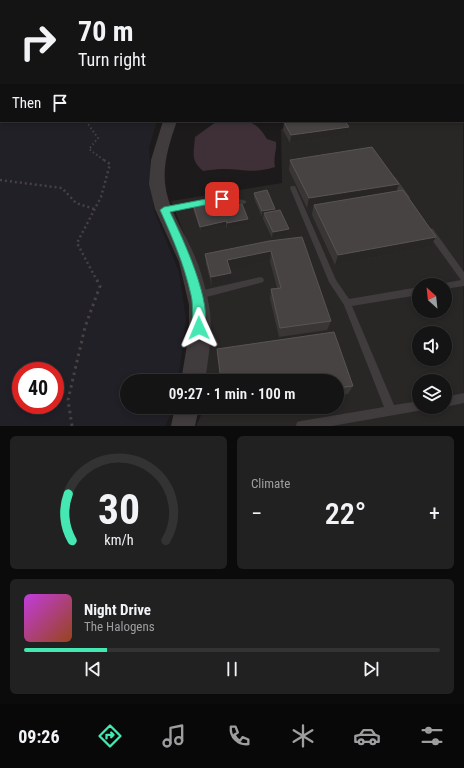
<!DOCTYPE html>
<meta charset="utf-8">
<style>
body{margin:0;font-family:"Roboto Condensed",sans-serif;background:#222122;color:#f1f3f6;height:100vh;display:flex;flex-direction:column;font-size:15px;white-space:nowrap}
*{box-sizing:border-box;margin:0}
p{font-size:13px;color:#9d9ea0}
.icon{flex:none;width:22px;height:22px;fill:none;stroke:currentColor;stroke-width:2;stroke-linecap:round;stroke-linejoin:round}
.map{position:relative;height:426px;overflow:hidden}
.details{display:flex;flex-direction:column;gap:10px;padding:10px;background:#0c0b0b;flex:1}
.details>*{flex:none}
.hud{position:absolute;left:0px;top:0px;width:464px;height:122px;box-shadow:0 2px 6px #0003,0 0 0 1px #343334;background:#151414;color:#f1f3f6;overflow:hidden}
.needle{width:26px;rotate:333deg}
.tools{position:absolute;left:412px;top:278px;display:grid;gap:8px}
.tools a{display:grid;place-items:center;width:40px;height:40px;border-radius:50%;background:#151414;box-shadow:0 2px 6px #0003,0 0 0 1px #343334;font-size:20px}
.speed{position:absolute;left:12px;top:362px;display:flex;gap:8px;font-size:20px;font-weight:700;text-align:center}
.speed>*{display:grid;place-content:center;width:52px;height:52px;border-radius:50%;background:#151414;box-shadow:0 2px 6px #0003,0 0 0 1px #343334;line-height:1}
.speed .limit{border:6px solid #d22;background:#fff;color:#111}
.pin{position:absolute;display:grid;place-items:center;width:34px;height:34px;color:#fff;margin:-17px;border-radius:8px;box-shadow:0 2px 6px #0006}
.me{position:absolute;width:44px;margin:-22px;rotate:359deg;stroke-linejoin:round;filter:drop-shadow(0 0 3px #0008)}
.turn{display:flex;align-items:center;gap:14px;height:84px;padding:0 12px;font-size:18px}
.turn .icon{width:52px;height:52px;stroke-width:2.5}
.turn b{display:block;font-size:28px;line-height:34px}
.then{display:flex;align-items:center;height:38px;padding:0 12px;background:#0003;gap:8px;font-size:15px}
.big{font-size:30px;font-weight:600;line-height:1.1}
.details .widget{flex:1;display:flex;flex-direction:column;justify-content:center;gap:6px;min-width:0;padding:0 14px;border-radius:6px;background:#222122}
.details .dial{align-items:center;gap:0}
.dial svg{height:104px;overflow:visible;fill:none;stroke:#343334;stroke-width:7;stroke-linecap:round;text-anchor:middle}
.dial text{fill:#f1f3f6;stroke:none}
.song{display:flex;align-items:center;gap:12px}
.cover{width:48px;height:48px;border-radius:6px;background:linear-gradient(135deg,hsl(290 70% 55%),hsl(20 70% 35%))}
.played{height:4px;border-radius:2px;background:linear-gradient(90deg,#45e8b2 20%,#343334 20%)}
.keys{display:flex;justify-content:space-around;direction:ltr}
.heat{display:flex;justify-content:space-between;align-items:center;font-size:22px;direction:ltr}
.details .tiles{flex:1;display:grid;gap:10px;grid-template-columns:1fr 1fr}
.widget:last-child{grid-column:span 2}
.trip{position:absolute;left:120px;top:374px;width:224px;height:40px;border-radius:20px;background:#151414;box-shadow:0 2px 6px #0003,0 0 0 1px #343334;font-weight:600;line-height:40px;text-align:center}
.menu{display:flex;height:64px;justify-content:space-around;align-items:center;background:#080808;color:#9d9ea0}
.menu .icon{width:28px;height:28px}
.menu .current{color:#45e8b2}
.menu b{font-size:18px;color:#f1f3f6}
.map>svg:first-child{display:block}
.built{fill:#292626;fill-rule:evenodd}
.green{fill:#212027;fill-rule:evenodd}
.water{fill:#3f3038}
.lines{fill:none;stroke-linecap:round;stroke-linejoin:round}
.path-far2{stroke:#474143;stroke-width:2;stroke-dasharray:1.5 2.5;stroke-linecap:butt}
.path-far1{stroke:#474143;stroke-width:2.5;stroke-dasharray:2 3;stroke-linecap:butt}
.path{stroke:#474143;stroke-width:3;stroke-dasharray:2.5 4;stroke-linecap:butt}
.service{fill:#403b3c;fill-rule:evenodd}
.minor{fill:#403b3c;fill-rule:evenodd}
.tertiary{fill:#403b3c;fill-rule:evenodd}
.wall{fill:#3a3636}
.shaded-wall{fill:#282525}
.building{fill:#474343;stroke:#595355}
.route{fill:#45e8b2;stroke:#2d9774}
</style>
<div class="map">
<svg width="464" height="426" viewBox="0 0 464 426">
<rect width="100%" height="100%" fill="#1c1a1a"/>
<path class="built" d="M463 103 464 426H196L205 407H337V381H206V316L197 266 171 201 282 183 281 129 338 121H463ZM419 285H445V311H419ZM419 333H445V359H419ZM419 381H445V407H419Z"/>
<path class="green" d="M0 41 1 121H157L149 148 154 211 179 272 186 320 178 381H127V407H174L165 426H0ZM21 371H55V405H21Z"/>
<path class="water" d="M227 121C248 121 255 119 267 139L276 142C277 151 273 157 275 167 252 174 244 169 222 169 216 169 210 170 203 171 190 160 194 153 195 137L216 122Z"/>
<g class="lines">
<path class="path-far2" d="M90 121 88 124 98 138 89 149 105 161"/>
<path class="path-far1" d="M0 180 62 188 76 203 94 209
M95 277 77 243 101 197 110 164 104 160"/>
<path class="path" d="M72 426 68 400 85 327 100 286 95 276"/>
<path class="service" d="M159 0H163V1H159Z
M267 0H271L272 1H268Z
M350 0H354V1H350Z
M391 177H395L409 196 410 198 409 200H405L391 181 390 179Z
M291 186H295L296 188 336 280 349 299 419 287V295L352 306 394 405 419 401V407H424L423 410 332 426H296L297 422 301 421 384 407 344 305 329 282 290 188Z
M222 197 244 200 247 202 244 204 222 201 164 213 161 210 164 207Z
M430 228 433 229 464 272V286L445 289V285H441L445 283 461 280 427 233 426 231 427 229Z
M260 277 263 278 264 280 263 282 260 283 199 299 196 298 195 295 196 292 199 291Z
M464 393V403L445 407V397Z"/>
<path class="minor" d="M0 34H1V38H0Z"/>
<path class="tertiary" d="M149 0H159L160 1H150Z
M163 121H177C170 141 163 162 165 183 167 206 181 227 191 248 199 264 204 282 208 300 214 327 209 354 205 381H181L189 333V305L179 262 155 209 149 184 151 160Z
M175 407H199L195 426H171Z"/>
</g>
<path class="wall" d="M284 122 347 135 290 143 283 130Z
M290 160 399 184 396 191 430 247 335 265 312 215 313 208H307L289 170Z
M254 193 275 209V211L288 234 272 238 263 219V217H262L254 198Z
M211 203 222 208 248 219V224L227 229 226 226 201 232 193 209V204Z
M269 241 331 321 327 330 279 337 270 299 271 289 277 288 270 261 230 269 231 283 212 287 206 264 205 254Z
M334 332 353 386 348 394 337 396V381H221L217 349Z
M224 407H267L225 414Z"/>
<path class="shaded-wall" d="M349 127 347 135 290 143 291 135Z
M399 184 395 194 314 205 313 208H307L309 198Z
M275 209V214L264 213 263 217H262V211Z
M248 219V224L227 229V223Z
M226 221V226L201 232 200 227Z
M289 229 288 234 272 238 273 232Z
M436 237 430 247 335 265 338 255Z
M271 251 270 261 227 270V260Z
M231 273V283L212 287 211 277Z"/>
<path class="building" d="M172 0H182V1H173Z
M185 0H191L192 1H186Z
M290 121H345L349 127 291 135 284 122Z
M372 147 399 184 309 198 290 160Z
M267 190 275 209 262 211 254 193Z
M403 190 436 237 338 255 314 205Z
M210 200 211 203 219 202 222 208 242 204 248 219 227 223 226 221 200 227 193 204Z
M280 210 289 229 273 232 264 213Z
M302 237 331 321 280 328 271 289 281 288 271 251 227 260 231 273 211 277 205 254 269 241Z
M334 332 353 386 337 388V381H221L217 349Z"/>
<path class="route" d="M222 196 225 197 227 199 225 201 170 212C182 237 215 306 203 332L199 333 195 332C191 323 194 306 191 295 184 264 173 239 160 210L164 207Z"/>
</svg>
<div class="tools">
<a><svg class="needle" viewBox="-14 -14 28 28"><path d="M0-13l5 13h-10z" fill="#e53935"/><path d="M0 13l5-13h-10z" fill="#9d9ea0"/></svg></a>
<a><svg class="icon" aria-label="sound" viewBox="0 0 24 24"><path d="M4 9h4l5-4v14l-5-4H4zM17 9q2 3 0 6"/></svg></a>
<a><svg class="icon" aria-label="layers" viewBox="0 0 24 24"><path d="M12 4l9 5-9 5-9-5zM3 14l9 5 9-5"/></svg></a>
</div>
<div class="speed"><div class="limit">40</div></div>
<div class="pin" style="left:222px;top:199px;background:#d93025"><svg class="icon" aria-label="arrive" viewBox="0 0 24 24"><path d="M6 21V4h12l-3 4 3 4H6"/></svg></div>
<svg class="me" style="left:199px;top:328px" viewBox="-20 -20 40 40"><path d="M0-17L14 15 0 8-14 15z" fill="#45e8b2" stroke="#fff" stroke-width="4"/></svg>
<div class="trip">09:27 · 1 min · 100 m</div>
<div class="hud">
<div class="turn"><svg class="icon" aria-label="right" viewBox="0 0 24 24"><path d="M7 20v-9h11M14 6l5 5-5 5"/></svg><div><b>70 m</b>Turn right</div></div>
<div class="then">Then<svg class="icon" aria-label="arrive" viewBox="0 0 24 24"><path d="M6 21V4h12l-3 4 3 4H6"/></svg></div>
</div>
</div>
<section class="details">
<div class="tiles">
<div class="widget dial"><svg viewBox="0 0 100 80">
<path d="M14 69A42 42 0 1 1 86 69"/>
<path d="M14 69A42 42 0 0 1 11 33" stroke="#45e8b2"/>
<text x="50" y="56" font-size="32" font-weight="700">30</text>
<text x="50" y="72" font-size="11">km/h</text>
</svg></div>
<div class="widget"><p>Climate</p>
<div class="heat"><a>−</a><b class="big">22°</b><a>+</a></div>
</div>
<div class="widget">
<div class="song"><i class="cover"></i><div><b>Night Drive</b><p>The Halogens</p></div></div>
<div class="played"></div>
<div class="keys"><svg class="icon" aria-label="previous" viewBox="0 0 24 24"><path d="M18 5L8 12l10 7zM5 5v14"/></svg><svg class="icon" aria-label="pause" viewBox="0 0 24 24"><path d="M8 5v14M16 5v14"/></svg><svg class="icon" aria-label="next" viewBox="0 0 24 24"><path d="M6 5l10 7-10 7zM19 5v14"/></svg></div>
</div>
</div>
</section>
<nav class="menu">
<b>09:26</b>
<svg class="icon current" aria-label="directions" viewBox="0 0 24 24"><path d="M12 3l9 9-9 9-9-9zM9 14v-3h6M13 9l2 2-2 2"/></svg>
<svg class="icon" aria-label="music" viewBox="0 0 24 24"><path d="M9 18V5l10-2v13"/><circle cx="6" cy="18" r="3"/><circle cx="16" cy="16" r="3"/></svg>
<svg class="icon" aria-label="phone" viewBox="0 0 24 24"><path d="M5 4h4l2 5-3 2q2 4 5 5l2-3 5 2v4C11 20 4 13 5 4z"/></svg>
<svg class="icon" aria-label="climate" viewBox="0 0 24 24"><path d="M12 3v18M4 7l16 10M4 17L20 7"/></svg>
<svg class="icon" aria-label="car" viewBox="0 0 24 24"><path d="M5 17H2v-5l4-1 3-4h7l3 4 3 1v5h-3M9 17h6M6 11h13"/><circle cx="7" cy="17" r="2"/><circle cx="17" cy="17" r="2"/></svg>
<svg class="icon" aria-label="filters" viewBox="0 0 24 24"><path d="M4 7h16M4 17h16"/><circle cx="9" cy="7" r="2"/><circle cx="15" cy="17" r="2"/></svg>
</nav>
